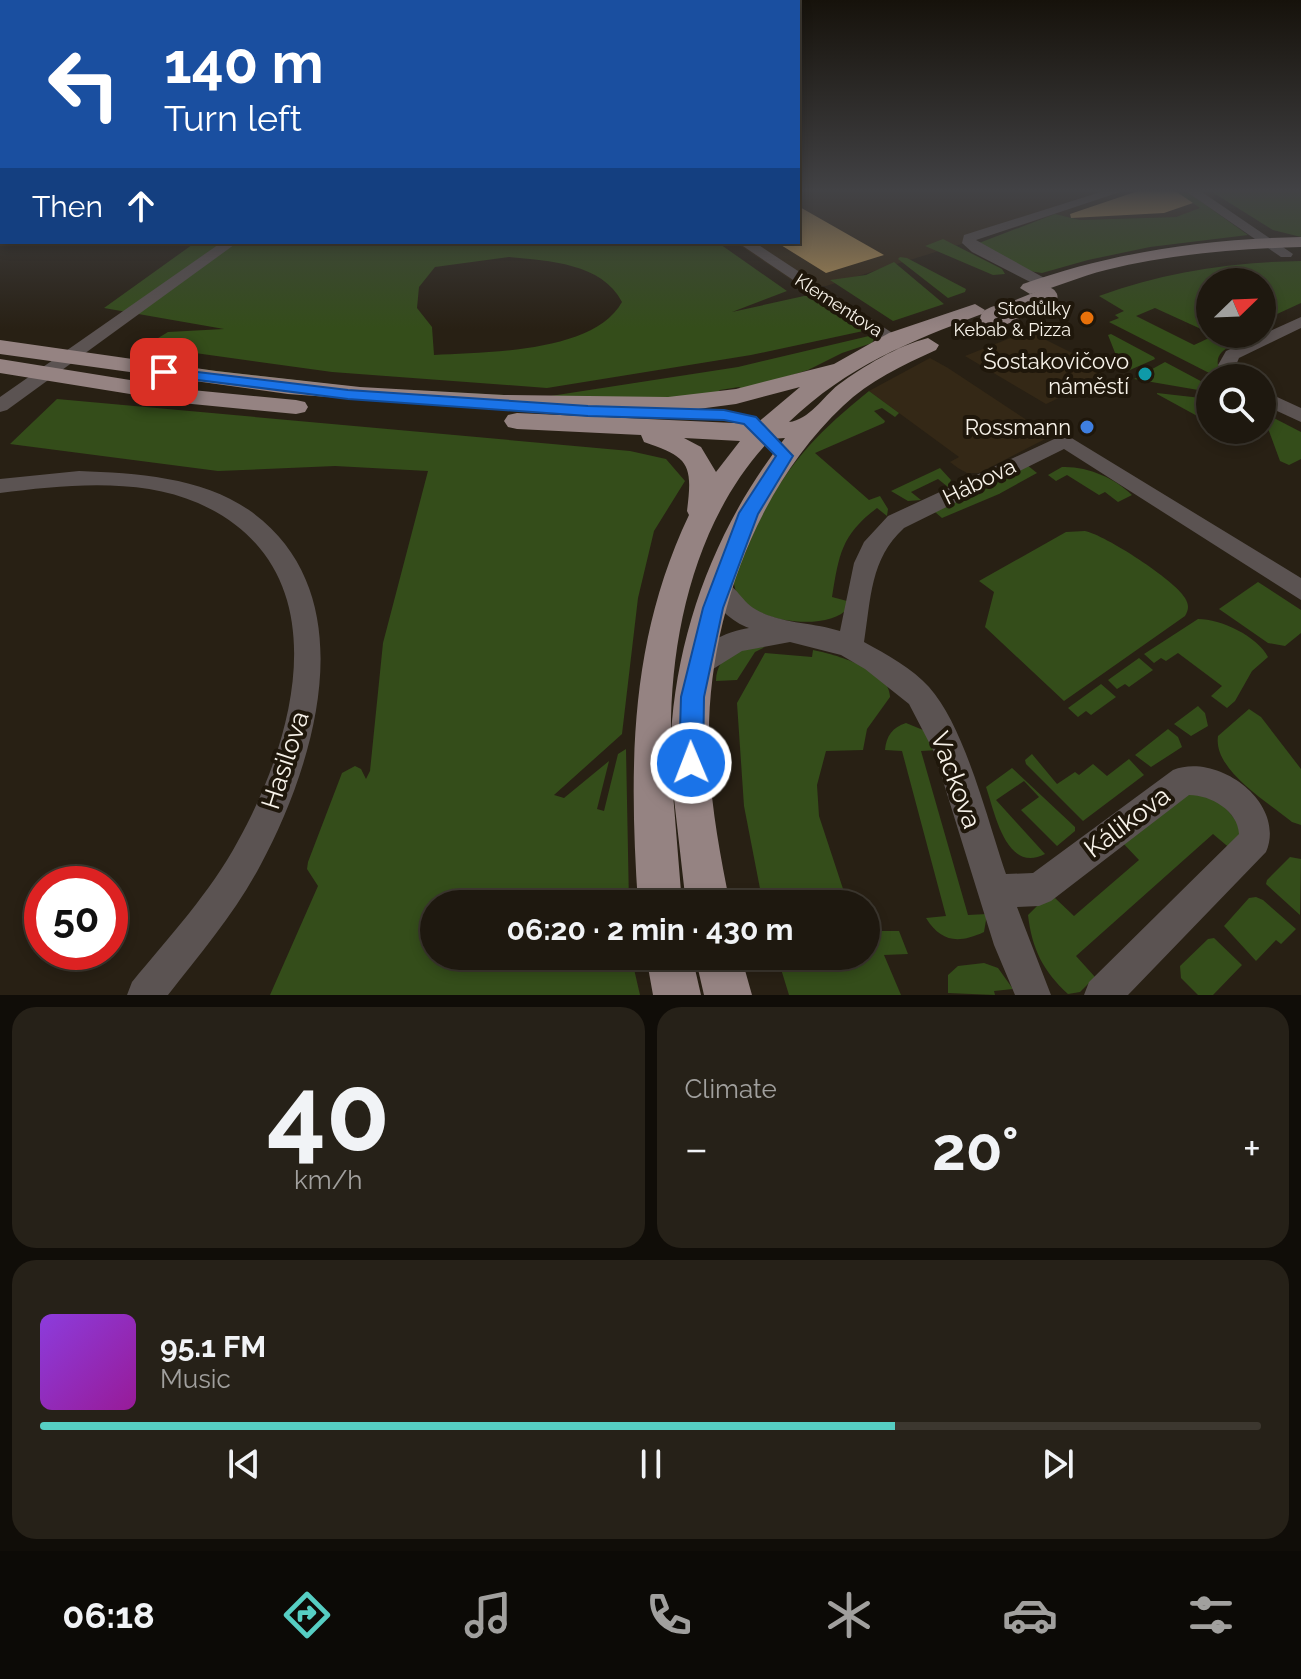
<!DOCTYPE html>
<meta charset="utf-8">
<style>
body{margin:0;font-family:Raleway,sans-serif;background:#262118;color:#f1f3f6;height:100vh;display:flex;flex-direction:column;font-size:30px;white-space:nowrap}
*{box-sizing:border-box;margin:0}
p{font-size:26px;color:#a1a09e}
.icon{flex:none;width:44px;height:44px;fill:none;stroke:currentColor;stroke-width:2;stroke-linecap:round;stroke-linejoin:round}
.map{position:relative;height:995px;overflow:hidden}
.drawer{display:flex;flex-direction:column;gap:12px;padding:12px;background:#100d08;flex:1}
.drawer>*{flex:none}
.guide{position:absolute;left:0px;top:0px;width:800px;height:244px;box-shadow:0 4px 12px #0003,0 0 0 2px #3c372f;background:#1a4fa0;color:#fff;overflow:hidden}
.needle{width:52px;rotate:67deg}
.fabs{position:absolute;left:1196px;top:268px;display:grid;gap:16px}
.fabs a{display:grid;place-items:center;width:80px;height:80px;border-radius:50%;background:#1e180f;box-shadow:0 4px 12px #0003,0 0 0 2px #3c372f;font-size:40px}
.speed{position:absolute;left:24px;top:866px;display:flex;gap:16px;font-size:40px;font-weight:700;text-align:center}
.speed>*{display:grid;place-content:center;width:104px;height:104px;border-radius:50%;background:#1e180f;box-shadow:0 4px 12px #0003,0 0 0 2px #3c372f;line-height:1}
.speed .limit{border:12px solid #d22;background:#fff;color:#111}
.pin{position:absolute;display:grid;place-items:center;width:68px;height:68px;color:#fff;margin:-34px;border-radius:16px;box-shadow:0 4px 12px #0006}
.me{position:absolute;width:88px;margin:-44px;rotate:359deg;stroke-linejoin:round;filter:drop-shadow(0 0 6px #0008)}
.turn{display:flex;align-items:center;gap:28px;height:168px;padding:0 32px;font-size:36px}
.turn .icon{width:104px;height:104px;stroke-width:2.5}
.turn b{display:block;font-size:56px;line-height:68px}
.then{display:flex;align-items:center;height:76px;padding:0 32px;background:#0003;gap:16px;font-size:30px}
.big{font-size:60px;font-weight:700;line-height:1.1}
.drawer .widget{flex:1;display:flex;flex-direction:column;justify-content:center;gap:12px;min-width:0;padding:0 28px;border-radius:24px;background:#262118}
.drawer .dial{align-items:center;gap:0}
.dial b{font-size:104px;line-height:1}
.song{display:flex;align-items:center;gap:24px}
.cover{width:96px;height:96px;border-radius:12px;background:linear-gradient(135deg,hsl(270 70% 55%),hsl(300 70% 35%))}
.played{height:8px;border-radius:4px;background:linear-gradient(90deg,#56cec3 70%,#3c372f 70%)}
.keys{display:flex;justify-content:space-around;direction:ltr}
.heat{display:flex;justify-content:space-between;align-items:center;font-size:44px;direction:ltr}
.drawer .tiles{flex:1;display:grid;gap:12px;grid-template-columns:1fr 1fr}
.widget:last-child{grid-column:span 2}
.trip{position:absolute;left:420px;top:890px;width:460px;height:80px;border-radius:40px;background:#1e180f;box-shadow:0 4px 12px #0003,0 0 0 2px #3c372f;font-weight:700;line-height:80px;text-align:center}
.tab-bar{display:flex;height:128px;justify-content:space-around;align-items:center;background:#0c0a06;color:#a1a09e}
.tab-bar .icon{width:56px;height:56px}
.tab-bar .selected{color:#56cec3}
.tab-bar b{font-size:36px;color:#f1f3f6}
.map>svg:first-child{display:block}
.built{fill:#342816}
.green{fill:#344d1a;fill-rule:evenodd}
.building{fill:#b79458}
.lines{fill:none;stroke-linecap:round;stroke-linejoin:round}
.minor{fill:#5b5352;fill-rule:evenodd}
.major{fill:#958382;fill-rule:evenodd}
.major-bridge-far1{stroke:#958382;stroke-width:19}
.major-bridge{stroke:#958382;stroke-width:24}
.route{fill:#1a73e8;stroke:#114b97;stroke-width:2}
.food-dot{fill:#e8710a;stroke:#1f170b;stroke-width:3}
.culture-dot{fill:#0f9aa8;stroke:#1f170b;stroke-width:3}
.shop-dot{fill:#3f7fe0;stroke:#1f170b;stroke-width:3}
.labels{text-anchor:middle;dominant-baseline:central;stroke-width:8;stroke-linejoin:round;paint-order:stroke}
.far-street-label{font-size:18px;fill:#f7f2e9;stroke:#1f170b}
.far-poi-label{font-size:18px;fill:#f7f2e9;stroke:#1f170b;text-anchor:end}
.poi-label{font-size:22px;fill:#f7f2e9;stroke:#1f170b;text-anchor:end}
.street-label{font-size:22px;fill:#f7f2e9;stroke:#1f170b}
.near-street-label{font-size:26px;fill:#f7f2e9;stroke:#1f170b}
</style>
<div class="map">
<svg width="1301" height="995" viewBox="0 0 1301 995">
<rect width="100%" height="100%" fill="#282014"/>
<path class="built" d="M798 190H1208L1215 194 1210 206 1176 217 1080 220 1055 215 826 286H800L735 242H798Z
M1028 331 1074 354 1103 373 1090 379 1093 382 1046 404 965 356Z
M930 358 948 368 1051 436 979 473H967L958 468 950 462 959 457 869 391Z"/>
<path class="green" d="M1174 190 1190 194 1248 235 1150 247 1088 260 1042 273 1029 271 979 243 1055 214 1080 220 1176 217 1200 208Z
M1209 190H1301V237L1273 230Z
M943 239 1002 269 1005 274 993 275 925 246Z
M196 242H717L787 291 732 312 804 296H814L868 330 751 355 547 388 332 372 145 346 168 332 224 329 104 308ZM509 257C549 261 602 263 622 302 594 353 486 352 434 355L432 327 417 308 419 287 435 267Z
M900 257 907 258 966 289 965 292 948 298 898 259Z
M1301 261V303L1262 321V282H1210V313L1206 311 1195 317 1208 326 1201 329 1155 308 1136 316 1194 345C1208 339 1225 327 1234 344 1217 352 1212 362 1225 378H1219L1109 322 1119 318 1115 315 1124 311 1099 296C1164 272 1232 262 1301 261Z
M894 262 944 304 893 321 830 280 866 275Z
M1111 334 1154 357 1155 359 1123 373 1108 335Z
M869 336 875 337 872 343 842 353 808 370 743 390 739 387 720 390 713 396 639 401 336 388 165 365 364 388 544 397 738 367Z
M1165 362 1210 386V392L1134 379Z
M869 391 899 413 895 417 882 408 874 411 885 421 884 423 815 453 869 500 880 496 888 509 887 516 877 508C841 535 839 555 832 597L847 601 848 608C827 634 739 622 734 584 733 574 743 559 747 549 776 477 809 439 869 391Z
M1157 393 1210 399V423L1157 394Z
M57 399 630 451 666 459 685 481 654 531 638 598 622 734 554 795 564 798 609 761 597 809 604 811 618 754 626 749 629 904H434V956H631L640 995H270L318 886 307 869 308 862 342 773 355 766 361 769 366 779 370 771 383 643 428 471 335 466 218 471 10 444Z
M1262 412 1301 432V459L1289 465 1280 461Z
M1027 465 1037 473 999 494 942 518 935 512Z
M1062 467C1087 466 1115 478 1132 495L1118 502 1105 492 1099 495 1067 475 1056 481 1048 475Z
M940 468 951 480 948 487 938 479 911 492 921 500 908 501 891 491Z
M1085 531C1105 535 1175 580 1185 598 1189 605 1189 609 1185 616L1064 701 985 627 994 592 979 581 1066 532Z
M1258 582 1301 610V633L1285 646 1268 643 1219 609Z
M1198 619C1221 619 1257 636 1268 657L1252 671 1235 701 1227 708 1211 696 1222 686 1178 653 1166 661 1161 658 1154 663 1144 654Z
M765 647 755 652 737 680 716 681C717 652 742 649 765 647Z
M813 650C834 654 891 670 890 697L867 729 863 750 826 751 817 785 819 816 848 904H763L744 806 737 703 765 653 812 657Z
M1139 658 1153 670 1129 687 1125 684 1117 689 1108 680Z
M1101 684 1116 697 1091 715 1086 711 1078 717 1068 708Z
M1198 706 1205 713 1208 726 1191 736 1174 724Z
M1249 709 1261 717 1301 769V825L1292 822C1268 802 1213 770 1218 736Z
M906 723 923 730 937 750 921 751 968 915 987 914 984 932C958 944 941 942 926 918L946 916 902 751 885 750C886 736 893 727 906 723Z
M1168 729 1178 737 1182 747 1151 767 1135 755Z
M1032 754 1057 784 1075 772 1079 775 1093 764 1107 776 1129 759 1144 775 1083 821 1026 764 1025 760Z
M1012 768 1075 827V831L1057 846 1021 810 1039 797 1024 781 996 800 1045 854C1006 874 995 813 986 787Z
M1191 787 1211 789 1248 836 1232 850 1213 834 1076 956 1095 977 1080 992 1068 994C1043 971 1032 949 1028 915L1041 902 1055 898 1074 916 1139 860 1120 840Z
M1290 857 1301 859 1300 915 1266 884 1267 880Z
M1256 897 1263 900 1296 929 1281 944 1276 940 1256 961 1224 926 1249 898Z
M876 931H899L908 954 884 955 901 995H789L777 956H866V932Z
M1214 938 1242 965 1213 995H1198L1181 978 1180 966 1208 939Z
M984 963 998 968 1013 989 994 991 995 995 948 993V975L958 966Z"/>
<path class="building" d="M1174 190 1193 203 1164 213 1071 218 1070 214 1138 191Z
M798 206 884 255 826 273 776 242H798Z"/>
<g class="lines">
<path class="minor" d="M1107 190H1126L976 240 1048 280V286H1038L972 252 962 243 964 235Z
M1184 190H1199L1293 254 1291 257H1281Z
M222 242H238L7 410 0 412V397Z
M737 242H754L903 340 900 344H888Z
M1301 317V328L1239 358 1236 365 1243 378H1225L1218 365 1226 351Z
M1262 390 1301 408V422L1262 404Z
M1065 434 1301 578V600L1064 449 904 528C870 559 871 599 864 642 886 654 913 669 929 687 965 727 988 822 1006 874L1033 873 1173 770C1218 752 1287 803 1266 852L1128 995H1084L1089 982 1239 834C1238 811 1211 795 1189 795L1051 901 1039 906 1017 907 1051 995H1015L994 945 934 752 909 704 865 669 841 655 790 642 742 651 697 679 687 675 683 667C693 647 727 631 749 628 732 622 715 606 707 589L710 582C733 575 738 599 755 609 780 624 813 622 840 631L854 563 864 542 888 516Z
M79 471C136 473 201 477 249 510 367 593 316 762 260 866 235 913 201 953 168 995H127L132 982C169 937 210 893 238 841 298 733 341 566 198 503 138 477 63 485 0 493V479Z"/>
<path class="major" d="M1301 237V247C1235 249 1170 254 1106 270 1080 276 1056 288 1030 294L1020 288 1023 284C1114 252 1205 239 1301 237Z
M975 304 985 310 982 314C907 343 849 365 789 422 809 420 823 397 838 385 864 366 897 346 928 338L939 345 936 350C903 365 869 381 843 406 756 488 709 618 709 735 708 792 719 849 730 904H686L672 781 682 904H638C629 767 629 641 689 515L687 511C693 464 689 457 644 442L641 435 517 429 508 427 504 421 508 415 517 413 756 424 800 387 736 404 683 411 504 410 288 394 0 354V340L216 371 360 387 504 395 668 397 736 389 834 364 889 333ZM684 438 740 441 716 472 701 447ZM785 438C718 523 677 628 671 737 670 632 697 516 771 439Z
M0 359 192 390 296 400 305 402 308 407 305 412 296 414 192 404 0 373Z
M646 956H692L701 995H653Z
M695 956H741L752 995H704Z"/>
<path class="major-bridge-far1" d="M992 320 1048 297"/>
<path class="major-bridge" d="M992 320 996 318"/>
</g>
<linearGradient id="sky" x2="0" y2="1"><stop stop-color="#16120b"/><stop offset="0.58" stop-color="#424245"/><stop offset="1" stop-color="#424245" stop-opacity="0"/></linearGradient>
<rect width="1301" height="329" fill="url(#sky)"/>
<path class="route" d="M164 368 348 390 588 406 724 410 756 417 793 456 758 514 723 608 704 697 703 763 700 771 691 775 682 771 679 763 681 697 703 608 739 513 776 456 744 424 724 420 588 416 348 399 158 375 156 372Z"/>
<circle class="food-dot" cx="1087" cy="318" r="8"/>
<circle class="culture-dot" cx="1145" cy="374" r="8"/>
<circle class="shop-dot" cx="1087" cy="427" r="8"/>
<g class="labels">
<g class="far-street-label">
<text transform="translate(839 305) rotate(33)">Klementova</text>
</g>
<g class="far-poi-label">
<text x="1071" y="308">Stodůlky<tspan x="1071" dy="21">Kebab &amp; Pizza</tspan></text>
</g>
<g class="poi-label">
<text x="1129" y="361">Šostakovičovo<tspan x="1129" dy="25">náměstí</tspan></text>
<text x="1071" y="427">Rossmann</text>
</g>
<g class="street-label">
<text transform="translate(979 481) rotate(-26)">Hábova</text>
</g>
<g class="near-street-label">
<text transform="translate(285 760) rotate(-72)">Hasilova</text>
<text transform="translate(956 780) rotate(70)">Vackova</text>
<text transform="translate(1127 822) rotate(-37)">Kálikova</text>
</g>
</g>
</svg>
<div class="fabs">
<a><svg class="needle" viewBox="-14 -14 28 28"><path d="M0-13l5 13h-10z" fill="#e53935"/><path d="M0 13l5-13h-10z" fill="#a1a09e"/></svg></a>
<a><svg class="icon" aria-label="search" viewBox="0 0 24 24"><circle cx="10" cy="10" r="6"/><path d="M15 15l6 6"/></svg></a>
</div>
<div class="speed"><div class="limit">50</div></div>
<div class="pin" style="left:164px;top:372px;background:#d93025"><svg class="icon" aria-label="arrive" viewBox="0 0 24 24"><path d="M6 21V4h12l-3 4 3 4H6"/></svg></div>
<svg class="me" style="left:691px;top:763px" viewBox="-20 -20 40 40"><circle r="17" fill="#1a73e8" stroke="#fff" stroke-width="3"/><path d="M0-11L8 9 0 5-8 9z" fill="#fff"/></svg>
<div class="trip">06:20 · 2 min · 430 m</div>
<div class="guide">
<div class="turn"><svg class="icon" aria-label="left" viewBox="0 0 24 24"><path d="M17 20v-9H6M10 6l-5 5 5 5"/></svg><div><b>140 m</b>Turn left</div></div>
<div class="then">Then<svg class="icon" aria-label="ahead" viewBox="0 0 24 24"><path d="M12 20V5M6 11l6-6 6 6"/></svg></div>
</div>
</div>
<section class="drawer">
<div class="tiles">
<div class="widget dial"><b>40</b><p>km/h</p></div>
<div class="widget"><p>Climate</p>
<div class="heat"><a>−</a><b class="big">20°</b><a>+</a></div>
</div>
<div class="widget">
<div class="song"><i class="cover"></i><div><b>95.1 FM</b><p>Music</p></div></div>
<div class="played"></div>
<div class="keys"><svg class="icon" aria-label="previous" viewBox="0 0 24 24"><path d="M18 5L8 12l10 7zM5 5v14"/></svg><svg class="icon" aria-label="pause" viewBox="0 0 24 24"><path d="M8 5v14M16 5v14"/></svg><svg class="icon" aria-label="next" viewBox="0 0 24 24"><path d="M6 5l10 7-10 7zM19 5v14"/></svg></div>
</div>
</div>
</section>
<nav class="tab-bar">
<b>06:18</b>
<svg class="icon selected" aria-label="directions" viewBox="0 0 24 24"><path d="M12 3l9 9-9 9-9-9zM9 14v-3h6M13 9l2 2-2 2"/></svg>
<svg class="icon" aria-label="music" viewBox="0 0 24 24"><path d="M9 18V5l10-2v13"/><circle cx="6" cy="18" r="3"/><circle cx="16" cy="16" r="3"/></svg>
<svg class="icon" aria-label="phone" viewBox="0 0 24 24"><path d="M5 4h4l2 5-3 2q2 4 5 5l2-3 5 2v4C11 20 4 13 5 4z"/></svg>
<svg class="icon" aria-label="climate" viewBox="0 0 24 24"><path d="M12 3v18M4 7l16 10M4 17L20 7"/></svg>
<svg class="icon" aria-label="car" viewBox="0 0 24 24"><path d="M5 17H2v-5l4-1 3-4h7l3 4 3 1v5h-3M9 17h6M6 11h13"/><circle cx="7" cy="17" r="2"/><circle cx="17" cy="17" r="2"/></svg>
<svg class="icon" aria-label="filters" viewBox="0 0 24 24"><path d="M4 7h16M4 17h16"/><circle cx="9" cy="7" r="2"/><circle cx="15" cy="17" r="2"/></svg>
</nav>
